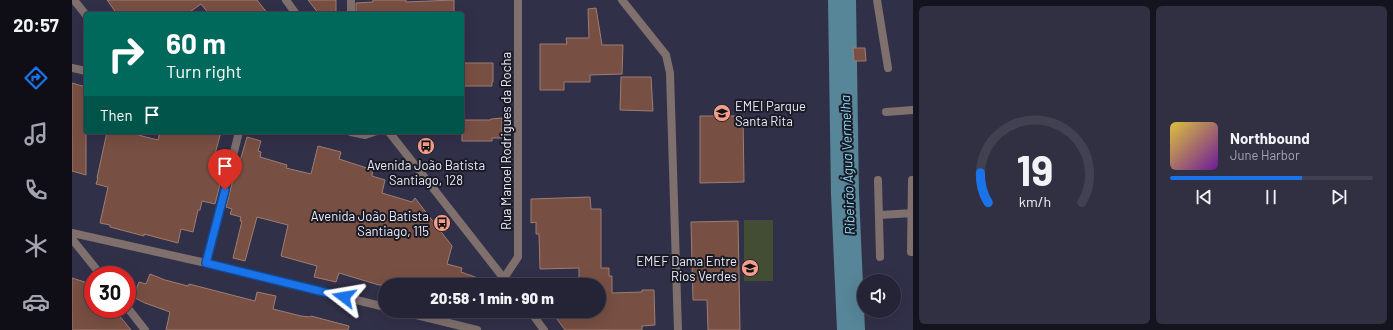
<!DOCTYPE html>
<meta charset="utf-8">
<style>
body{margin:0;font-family:Barlow,sans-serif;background:#313042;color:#f1f3f6;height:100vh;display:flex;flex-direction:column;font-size:15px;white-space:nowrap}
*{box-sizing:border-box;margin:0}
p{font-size:13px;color:#a3a4ad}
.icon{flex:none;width:22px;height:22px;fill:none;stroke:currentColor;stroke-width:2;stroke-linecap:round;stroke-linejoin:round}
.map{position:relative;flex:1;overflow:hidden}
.sheet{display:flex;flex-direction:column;gap:6px;padding:6px;background:#14141e;width:480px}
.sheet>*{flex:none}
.hud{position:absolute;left:12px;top:12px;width:380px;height:122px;border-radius:4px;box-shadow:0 4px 16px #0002,0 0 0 1px #424152;background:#00695c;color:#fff;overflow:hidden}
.buttons{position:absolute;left:785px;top:274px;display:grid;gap:8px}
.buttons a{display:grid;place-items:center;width:44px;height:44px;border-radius:50%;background:#252437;box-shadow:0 4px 16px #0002,0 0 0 1px #424152;font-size:20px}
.speed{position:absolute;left:12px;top:266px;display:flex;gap:8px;font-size:20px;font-weight:700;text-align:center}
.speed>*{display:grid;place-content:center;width:52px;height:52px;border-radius:50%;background:#252437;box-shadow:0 4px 16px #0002,0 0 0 1px #424152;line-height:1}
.speed .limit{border:6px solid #d22;background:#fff;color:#111}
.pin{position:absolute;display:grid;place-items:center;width:34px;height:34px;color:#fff;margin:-41px -17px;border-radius:50% 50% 50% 0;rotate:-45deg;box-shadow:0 0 4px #0007}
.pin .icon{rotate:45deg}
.me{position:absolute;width:44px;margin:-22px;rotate:284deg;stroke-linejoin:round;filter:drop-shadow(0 0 3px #0008)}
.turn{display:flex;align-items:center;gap:14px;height:84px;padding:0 16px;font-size:18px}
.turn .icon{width:52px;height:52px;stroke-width:2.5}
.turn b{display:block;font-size:28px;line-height:34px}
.then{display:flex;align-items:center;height:38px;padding:0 16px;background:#0003;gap:8px;font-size:15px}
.sheet .card{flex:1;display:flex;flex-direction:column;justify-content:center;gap:6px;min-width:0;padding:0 14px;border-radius:6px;background:#313042}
.sheet .dial{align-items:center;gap:0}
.dial svg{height:104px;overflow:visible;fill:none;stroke:#424152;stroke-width:7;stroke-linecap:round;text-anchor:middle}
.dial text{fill:#f1f3f6;stroke:none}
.song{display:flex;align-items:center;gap:12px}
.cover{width:48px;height:48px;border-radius:6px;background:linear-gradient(135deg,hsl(50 70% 55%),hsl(280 70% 35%))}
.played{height:4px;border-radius:2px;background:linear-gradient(90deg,#1a73e8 65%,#424152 65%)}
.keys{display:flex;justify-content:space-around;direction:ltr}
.sheet .tiles{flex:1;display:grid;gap:6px;grid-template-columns:repeat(2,1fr)}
.trip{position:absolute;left:306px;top:278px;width:228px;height:40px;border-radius:20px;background:#252437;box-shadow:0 4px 16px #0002,0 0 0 1px #424152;font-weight:800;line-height:40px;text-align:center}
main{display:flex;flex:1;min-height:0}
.menu{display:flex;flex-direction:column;width:72px;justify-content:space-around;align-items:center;background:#0f0e16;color:#a3a4ad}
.menu .icon{width:28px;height:28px}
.menu .current{color:#1a73e8}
.menu b{font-size:18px;color:#f1f3f6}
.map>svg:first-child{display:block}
.green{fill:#424d33}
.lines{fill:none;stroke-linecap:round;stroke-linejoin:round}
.river{stroke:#578698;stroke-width:28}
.building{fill:#784f43;stroke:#9e7d73}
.service{stroke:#7f706e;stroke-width:8}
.minor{stroke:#7f706e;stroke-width:8}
.tertiary{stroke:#7f706e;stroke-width:8}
.route-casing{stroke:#114b97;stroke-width:10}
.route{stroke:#1a73e8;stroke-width:7}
.labels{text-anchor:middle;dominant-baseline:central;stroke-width:4;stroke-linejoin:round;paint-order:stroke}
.poi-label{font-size:13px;fill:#eaebfb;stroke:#1a1a25;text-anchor:end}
.street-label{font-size:13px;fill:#eaebfb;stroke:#1a1a25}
.water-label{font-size:14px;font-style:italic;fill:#8ad8f7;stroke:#1a1a25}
</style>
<main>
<nav class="menu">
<b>20:57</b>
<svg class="icon current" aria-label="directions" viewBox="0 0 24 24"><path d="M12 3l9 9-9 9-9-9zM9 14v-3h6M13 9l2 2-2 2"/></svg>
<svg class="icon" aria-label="music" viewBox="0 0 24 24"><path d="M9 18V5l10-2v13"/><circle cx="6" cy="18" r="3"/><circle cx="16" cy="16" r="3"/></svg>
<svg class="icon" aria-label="phone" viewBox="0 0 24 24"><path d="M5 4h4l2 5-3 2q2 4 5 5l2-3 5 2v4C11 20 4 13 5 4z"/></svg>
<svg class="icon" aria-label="climate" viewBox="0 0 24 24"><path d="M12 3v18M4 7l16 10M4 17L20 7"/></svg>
<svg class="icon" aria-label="car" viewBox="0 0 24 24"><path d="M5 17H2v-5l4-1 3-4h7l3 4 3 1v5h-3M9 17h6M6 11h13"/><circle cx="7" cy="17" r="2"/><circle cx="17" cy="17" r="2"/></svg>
</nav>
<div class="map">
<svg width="841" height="330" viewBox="0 0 841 330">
<rect width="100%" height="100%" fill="#313049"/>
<path class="green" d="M672 220H701V281H672Z"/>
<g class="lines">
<path class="river" d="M770 0 773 194 779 330"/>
</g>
<path class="building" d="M35 0H185L196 14H137L129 4 115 14H45Z
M236 0H264V11L259 14H247Z
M301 0H334V2L382 0V14H284V3L301 2Z
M524 8 530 45H551L550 74 518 75V82H492V90H468V44H495L494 38H517L516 9Z
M781 48H793L794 61H782Z
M390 63H421V82H420V86H390Z
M549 77H579L581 111 548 110Z
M0 83 14 87V175L0 171Z
M628 116H671L672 182 628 183Z
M430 118V138H420V141H390V120H418L419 119Z
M35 132H59L70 136 86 140 88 132H149L143 154 155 157 143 204 130 201 128 210H126L121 232 109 229 106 243 72 234V236L38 227V225L28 223 36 187 24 184 26 178H25Z
M175 137 189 141 186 151 189 152 188 157 215 165 214 168 239 174 246 146 269 152 267 159 301 170 300 176 313 180 310 193 340 202 343 198 380 246 375 264 390 268 389 272 420 283V285H307L267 273 264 282 242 277 245 266 209 256 216 225 185 217 173 261 161 258 170 221H168L169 217 158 214 160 209 154 207 166 160 168 161Z
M518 197 519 209H529V268H537V276H540V293L570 292V290H582L583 325 570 326V330H493L479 311H527V285H507V268L468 269 467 234H464V222L459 223V199Z
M666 221 668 330H636L635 300H621L619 222Z
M78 274 93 280 116 286 117 284 183 301 185 292 204 296 201 309 229 316 238 317 239 316 277 326 276 330H94L98 312 73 303 61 297 67 282 74 284Z
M0 278 19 284 14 299 21 300V309H42L59 330H0Z"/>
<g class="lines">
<path class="service" d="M805 0 816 68
M814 112 841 110
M806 180 808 257
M808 215 841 213
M839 252 840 180"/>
<path class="minor" d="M2 0 14 15
M550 0 594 55 598 73 606 330
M279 14V0
M0 68 14 71
M279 132 293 135 302 132
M0 233 134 263 313 307
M0 239 29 275
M134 263 167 132
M55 307 73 330
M328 311 405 330"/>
<path class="tertiary" d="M214 0 224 14
M317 132 437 285
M432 278 446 257V0
M458 311 472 330"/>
</g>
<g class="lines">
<defs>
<path id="route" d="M153 190 134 263 272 297"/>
</defs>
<use href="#route" class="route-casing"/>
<use href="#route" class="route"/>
</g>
<defs>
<symbol id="school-disc" viewBox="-11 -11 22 22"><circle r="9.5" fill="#f49d8d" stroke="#1a1a25"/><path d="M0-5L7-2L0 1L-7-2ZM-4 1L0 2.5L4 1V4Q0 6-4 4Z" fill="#111"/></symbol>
<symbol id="bus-disc" viewBox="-11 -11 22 22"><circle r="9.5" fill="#f49d8d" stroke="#1a1a25"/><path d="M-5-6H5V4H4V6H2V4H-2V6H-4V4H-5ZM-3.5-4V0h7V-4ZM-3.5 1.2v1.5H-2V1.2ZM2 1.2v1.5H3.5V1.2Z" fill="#111"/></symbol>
</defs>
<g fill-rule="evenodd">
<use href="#school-disc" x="640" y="103" width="20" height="20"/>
<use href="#bus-disc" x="344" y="136" width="20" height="20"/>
<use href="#bus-disc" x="360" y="213" width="20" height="20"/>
<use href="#school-disc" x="668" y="258" width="20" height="20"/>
</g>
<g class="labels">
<g class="poi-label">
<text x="663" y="106" text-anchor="start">EMEI Parque<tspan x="663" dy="15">Santa Rita</tspan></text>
<text x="354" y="165" text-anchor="middle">Avenida João Batista<tspan x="354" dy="15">Santiago, 128</tspan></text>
<text x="357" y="216">Avenida João Batista<tspan x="357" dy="15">Santiago, 115</tspan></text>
<text x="665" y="261">EMEF Dama Entre<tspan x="665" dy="15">Rios Verdes</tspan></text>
</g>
<g class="street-label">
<text transform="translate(434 141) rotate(-90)">Rua Manoel Rodrigues da Rocha</text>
</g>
<g class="water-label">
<text transform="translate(775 165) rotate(-92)">Ribeirão Água Vermelha</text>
</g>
</g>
</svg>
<div class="buttons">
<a><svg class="icon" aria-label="sound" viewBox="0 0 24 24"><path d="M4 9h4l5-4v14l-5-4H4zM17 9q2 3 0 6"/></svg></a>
</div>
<div class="speed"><div class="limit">30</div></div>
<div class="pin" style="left:153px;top:190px;background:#d93025"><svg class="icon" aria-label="arrive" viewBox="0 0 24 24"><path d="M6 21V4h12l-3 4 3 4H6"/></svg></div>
<svg class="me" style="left:272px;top:297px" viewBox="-20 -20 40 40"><path d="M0-17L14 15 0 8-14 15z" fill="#1a73e8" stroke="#fff" stroke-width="4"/></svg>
<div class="trip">20:58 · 1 min · 90 m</div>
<div class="hud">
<div class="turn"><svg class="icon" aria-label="right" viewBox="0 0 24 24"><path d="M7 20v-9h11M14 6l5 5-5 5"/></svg><div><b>60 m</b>Turn right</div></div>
<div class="then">Then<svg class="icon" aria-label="arrive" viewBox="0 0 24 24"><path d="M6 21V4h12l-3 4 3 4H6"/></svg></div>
</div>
</div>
<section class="sheet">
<div class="tiles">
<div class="card dial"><svg viewBox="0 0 100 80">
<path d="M14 69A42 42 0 1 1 86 69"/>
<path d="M14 69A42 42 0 0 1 8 46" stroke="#1a73e8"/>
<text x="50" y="56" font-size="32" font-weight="700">19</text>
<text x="50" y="72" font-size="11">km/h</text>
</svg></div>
<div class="card">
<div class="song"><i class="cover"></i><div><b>Northbound</b><p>June Harbor</p></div></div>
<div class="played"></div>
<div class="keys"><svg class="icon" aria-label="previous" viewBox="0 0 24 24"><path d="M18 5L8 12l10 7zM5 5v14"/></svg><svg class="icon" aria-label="pause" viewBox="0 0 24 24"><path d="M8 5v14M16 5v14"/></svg><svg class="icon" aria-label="next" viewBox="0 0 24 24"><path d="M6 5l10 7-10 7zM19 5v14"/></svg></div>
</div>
</div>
</section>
</main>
